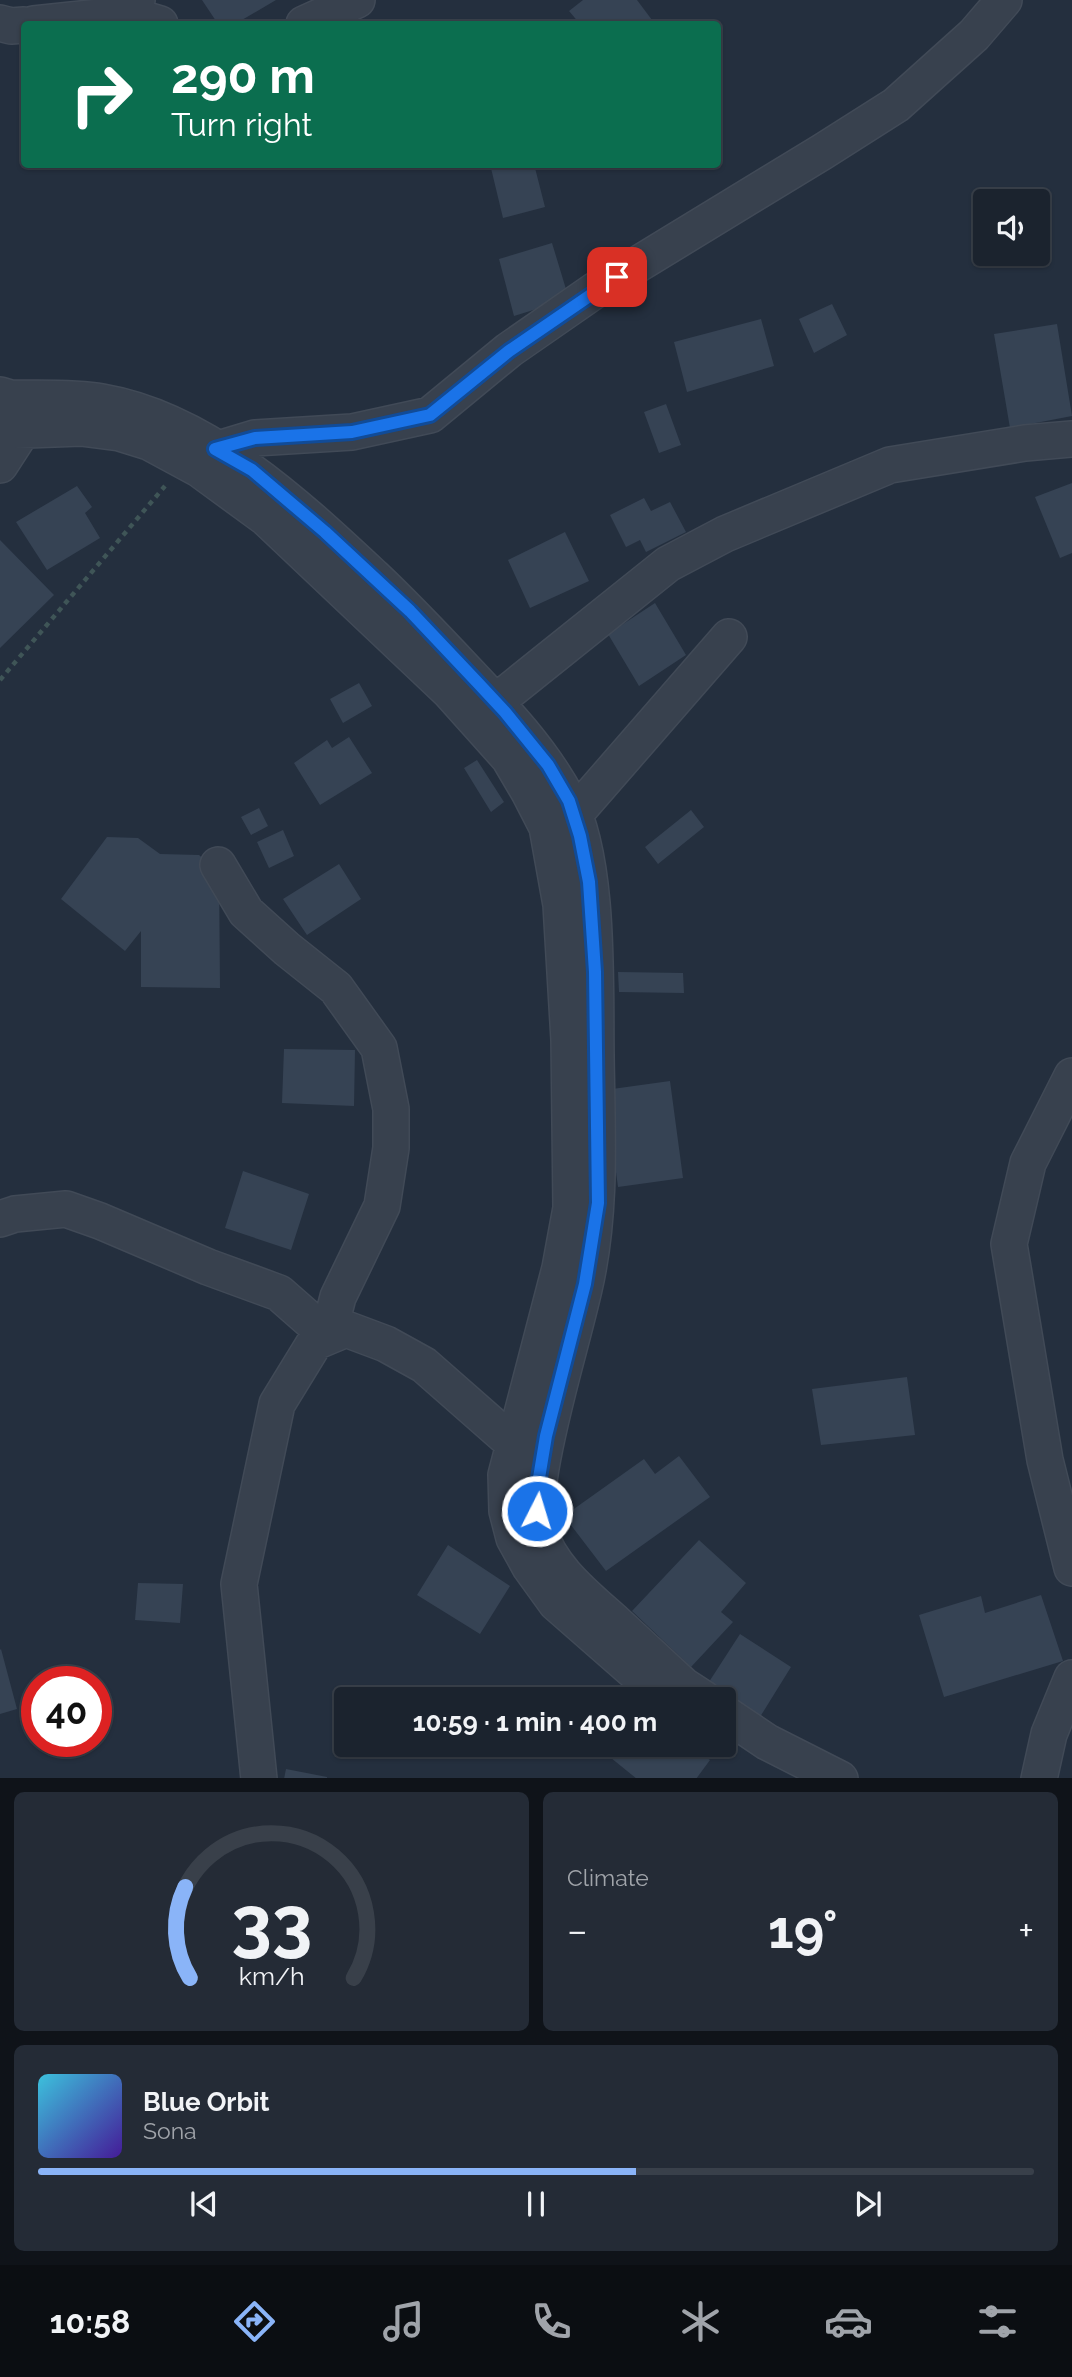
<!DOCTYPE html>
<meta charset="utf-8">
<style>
body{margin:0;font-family:Raleway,sans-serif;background:#242b36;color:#f1f3f6;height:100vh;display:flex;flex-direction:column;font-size:26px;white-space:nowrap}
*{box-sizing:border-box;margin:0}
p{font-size:23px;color:#a0a4aa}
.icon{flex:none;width:38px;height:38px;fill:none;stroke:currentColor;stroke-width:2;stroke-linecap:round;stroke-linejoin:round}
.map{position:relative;height:1778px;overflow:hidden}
.details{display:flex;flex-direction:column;gap:14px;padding:14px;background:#0f1319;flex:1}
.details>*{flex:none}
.top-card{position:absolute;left:21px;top:21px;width:700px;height:147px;border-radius:7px;box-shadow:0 2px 5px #0004,0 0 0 2px #39404a;background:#0b6e4f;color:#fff;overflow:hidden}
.buttons{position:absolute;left:973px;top:189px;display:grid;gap:14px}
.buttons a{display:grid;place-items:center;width:77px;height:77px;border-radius:7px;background:#1b232e;box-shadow:0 2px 5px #0004,0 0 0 2px #39404a;font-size:35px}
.speed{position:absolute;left:21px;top:1666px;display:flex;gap:14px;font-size:35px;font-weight:700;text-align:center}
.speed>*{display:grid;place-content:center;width:91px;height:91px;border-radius:50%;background:#1b232e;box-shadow:0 2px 5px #0004,0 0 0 2px #39404a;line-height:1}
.speed .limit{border:10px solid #d22;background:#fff;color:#111}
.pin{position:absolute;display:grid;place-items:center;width:60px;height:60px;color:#fff;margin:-30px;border-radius:14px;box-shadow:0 4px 10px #0006}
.me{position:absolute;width:77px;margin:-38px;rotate:5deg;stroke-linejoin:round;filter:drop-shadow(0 0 5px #0008)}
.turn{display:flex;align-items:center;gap:24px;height:147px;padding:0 35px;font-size:32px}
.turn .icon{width:91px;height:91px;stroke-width:2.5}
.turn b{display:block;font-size:49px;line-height:60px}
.big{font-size:52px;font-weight:700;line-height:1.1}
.details .widget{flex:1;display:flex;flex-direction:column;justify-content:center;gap:10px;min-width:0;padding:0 24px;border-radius:10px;background:#242b36}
.details .dial{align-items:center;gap:0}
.dial svg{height:182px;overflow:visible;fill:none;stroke:#39404a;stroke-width:7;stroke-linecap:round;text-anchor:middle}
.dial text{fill:#f1f3f6;stroke:none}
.song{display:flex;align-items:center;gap:21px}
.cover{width:84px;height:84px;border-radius:10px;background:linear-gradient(135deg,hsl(190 70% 55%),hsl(260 70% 35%))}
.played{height:7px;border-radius:4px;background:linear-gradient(90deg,#8ab4f8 60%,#39404a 60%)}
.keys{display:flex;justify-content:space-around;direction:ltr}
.heat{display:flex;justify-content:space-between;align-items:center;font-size:38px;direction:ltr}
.details .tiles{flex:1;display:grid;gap:14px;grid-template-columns:1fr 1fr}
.widget:last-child{grid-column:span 2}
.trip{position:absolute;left:334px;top:1687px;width:402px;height:70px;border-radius:7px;background:#1b232e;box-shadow:0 2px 5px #0004,0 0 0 2px #39404a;font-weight:700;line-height:70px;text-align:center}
.tab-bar{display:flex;height:112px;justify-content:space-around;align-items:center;background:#0b0e12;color:#a0a4aa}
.tab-bar .icon{width:49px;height:49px}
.tab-bar .on{color:#8ab4f8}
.tab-bar b{font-size:32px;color:#f1f3f6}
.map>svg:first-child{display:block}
.building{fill:#364354}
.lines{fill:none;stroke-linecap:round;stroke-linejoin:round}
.minor-casing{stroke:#414a57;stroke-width:38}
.path{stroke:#3f5557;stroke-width:4.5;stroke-dasharray:5 5;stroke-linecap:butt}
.minor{stroke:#38414e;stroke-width:35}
.route-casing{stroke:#114b97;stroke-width:18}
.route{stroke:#1a73e8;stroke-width:12}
</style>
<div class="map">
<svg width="1072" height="1779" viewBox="0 0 1072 1779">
<rect width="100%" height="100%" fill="#242f3e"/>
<path class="building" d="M202 0H276L235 24H218Z
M583 0H637L655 24H580L569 11Z
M490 164H534L545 207 503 218Z
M1038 212 1046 231 1038 235Z
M552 243 569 299 514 316 499 259Z
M832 304 847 335 814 353 799 319Z
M761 319 774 366 687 392 674 342Z
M1057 324 1072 416 1010 428 994 334Z
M666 404 681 445 659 453 644 412Z
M1072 483V553L1060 558 1035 497Z
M77 486 92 507 85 513 100 538 47 570 16 522Z
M644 498 651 511 670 502 686 532 646 552 640 540 626 547 610 515Z
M565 532 589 581 530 608 508 560Z
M0 540 54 595 0 648Z
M655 603 686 655 639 686 608 634Z
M359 683 372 706 343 723 330 699Z
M349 737 372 773 320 805 294 763 327 740 332 748Z
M477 760 504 802 491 812 464 768Z
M259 808 268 826 251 835 241 817Z
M691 810 704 827 658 864 645 847Z
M283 830 294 856 269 868 257 842Z
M107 837 138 838 160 854 199 855 219 872 220 988 141 987V931L125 951 61 899Z
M339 864 361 899 307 935 283 899Z
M618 972 683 973 684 993 619 992Z
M284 1049 355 1050 354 1106 282 1103Z
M670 1081 683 1178 618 1187 605 1090Z
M243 1171 309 1194 291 1250 225 1228Z
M907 1377 915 1435 821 1445 812 1389Z
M679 1456 710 1497 606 1571 564 1516 644 1459 655 1474Z
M699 1540 746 1583 721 1612 733 1622 691 1667 632 1611Z
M448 1545 510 1586 480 1634 417 1595Z
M138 1583 183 1584 180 1623 135 1620Z
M1041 1595 1063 1661 944 1697 919 1615 981 1596 985 1613Z
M740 1634 791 1667 760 1717 707 1685Z
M1 1649 17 1709 0 1714V1650Z
M595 1745H689L710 1760 696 1779H637Z
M286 1769 327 1777V1779H284Z"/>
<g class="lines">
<defs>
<path id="minor" d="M127 14 160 24
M0 23 11 26 24 25
M34 24 127 14 137 0
M304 24 357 0
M0 395 10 398C40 399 72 397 102 402 207 420 299 507 374 577 407 608 437 640 468 673 504 711 542 751 567 798 600 860 595 983 596 1055 597 1133 602 1212 584 1289 570 1349 551 1408 541 1468 538 1487 534 1508 538 1527 549 1568 586 1596 616 1623 639 1644 661 1665 684 1686L704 1699
M0 431 81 428 120 433 149 442 199 469 266 518 450 692 509 758 529 792 547 827 561 905 569 1040 571 1208 560 1268 506 1475 507 1511 514 1538 530 1567 556 1603 652 1687
M202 454 255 438 352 432 430 415 509 350 594 291 822 152 896 105 974 35 1004 0
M0 465 22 431 35 418
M477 717 668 564 725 534 890 465 1025 443 1072 439
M556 822 574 815 729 637
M1072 1076 1028 1163 1009 1244 1045 1460 1072 1568
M0 1219 15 1214 66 1209 100 1221 208 1267 279 1293 328 1336 338 1297 382 1206 391 1148V1109L379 1048 336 988 287 949 246 912 218 865
M724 1713 767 1742 840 1779
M259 1779 239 1584 277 1404 315 1342 346 1329 386 1344 424 1365 514 1444 531 1452
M1039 1779 1049 1734 1072 1678"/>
</defs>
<use href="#minor" class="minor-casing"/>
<path class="path" d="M0 680 165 486"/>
<use href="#minor" class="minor"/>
</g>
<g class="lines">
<defs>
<path id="route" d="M537 1511 536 1496 546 1436 585 1284 598 1203 595 972 589 882 580 836 569 801 548 765 505 712 478 683 410 611 325 532 252 470 215 449 255 438 352 432 430 415 509 351 617 277"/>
</defs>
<use href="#route" class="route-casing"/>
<use href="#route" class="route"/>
</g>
</svg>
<div class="buttons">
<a><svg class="icon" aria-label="sound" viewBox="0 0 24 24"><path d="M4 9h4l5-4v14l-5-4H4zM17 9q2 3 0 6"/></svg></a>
</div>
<div class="speed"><div class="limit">40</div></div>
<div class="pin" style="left:617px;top:277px;background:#d93025"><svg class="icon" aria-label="arrive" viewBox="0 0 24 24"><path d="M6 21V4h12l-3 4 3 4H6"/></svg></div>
<svg class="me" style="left:537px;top:1511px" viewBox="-20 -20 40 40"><circle r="17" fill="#1a73e8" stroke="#fff" stroke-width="3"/><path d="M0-11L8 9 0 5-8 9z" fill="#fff"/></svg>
<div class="trip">10:59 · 1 min · 400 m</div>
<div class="top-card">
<div class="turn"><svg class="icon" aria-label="right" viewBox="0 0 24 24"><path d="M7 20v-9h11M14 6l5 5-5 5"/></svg><div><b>290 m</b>Turn right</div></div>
</div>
</div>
<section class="details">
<div class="tiles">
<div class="widget dial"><svg viewBox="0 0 100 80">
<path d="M14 69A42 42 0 1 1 86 69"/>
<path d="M14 69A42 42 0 0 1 12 29" stroke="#8ab4f8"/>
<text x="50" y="56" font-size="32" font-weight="700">33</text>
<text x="50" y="72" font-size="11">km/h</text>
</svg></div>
<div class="widget"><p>Climate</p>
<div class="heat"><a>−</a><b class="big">19°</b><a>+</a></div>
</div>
<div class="widget">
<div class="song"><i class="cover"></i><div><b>Blue Orbit</b><p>Sona</p></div></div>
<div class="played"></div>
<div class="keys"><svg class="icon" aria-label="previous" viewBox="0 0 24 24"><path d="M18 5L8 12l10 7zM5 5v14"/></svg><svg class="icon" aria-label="pause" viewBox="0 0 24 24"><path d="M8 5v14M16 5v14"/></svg><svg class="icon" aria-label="next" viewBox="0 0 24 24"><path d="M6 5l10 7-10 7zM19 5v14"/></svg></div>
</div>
</div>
</section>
<nav class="tab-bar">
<b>10:58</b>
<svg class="icon on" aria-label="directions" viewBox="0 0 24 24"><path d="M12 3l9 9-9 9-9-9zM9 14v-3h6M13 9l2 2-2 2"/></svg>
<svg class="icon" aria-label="music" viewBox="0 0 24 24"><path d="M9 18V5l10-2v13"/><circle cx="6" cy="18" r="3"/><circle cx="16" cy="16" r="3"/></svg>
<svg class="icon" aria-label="phone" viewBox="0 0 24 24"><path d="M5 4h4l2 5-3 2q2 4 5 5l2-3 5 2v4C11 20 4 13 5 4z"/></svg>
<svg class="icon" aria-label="climate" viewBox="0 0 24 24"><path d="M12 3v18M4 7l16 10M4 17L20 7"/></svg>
<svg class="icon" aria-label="car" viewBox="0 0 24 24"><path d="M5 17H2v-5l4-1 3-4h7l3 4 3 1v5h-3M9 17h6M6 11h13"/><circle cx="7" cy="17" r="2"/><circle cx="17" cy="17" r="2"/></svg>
<svg class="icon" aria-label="filters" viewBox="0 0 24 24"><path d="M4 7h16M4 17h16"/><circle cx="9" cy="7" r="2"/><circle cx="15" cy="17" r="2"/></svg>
</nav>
